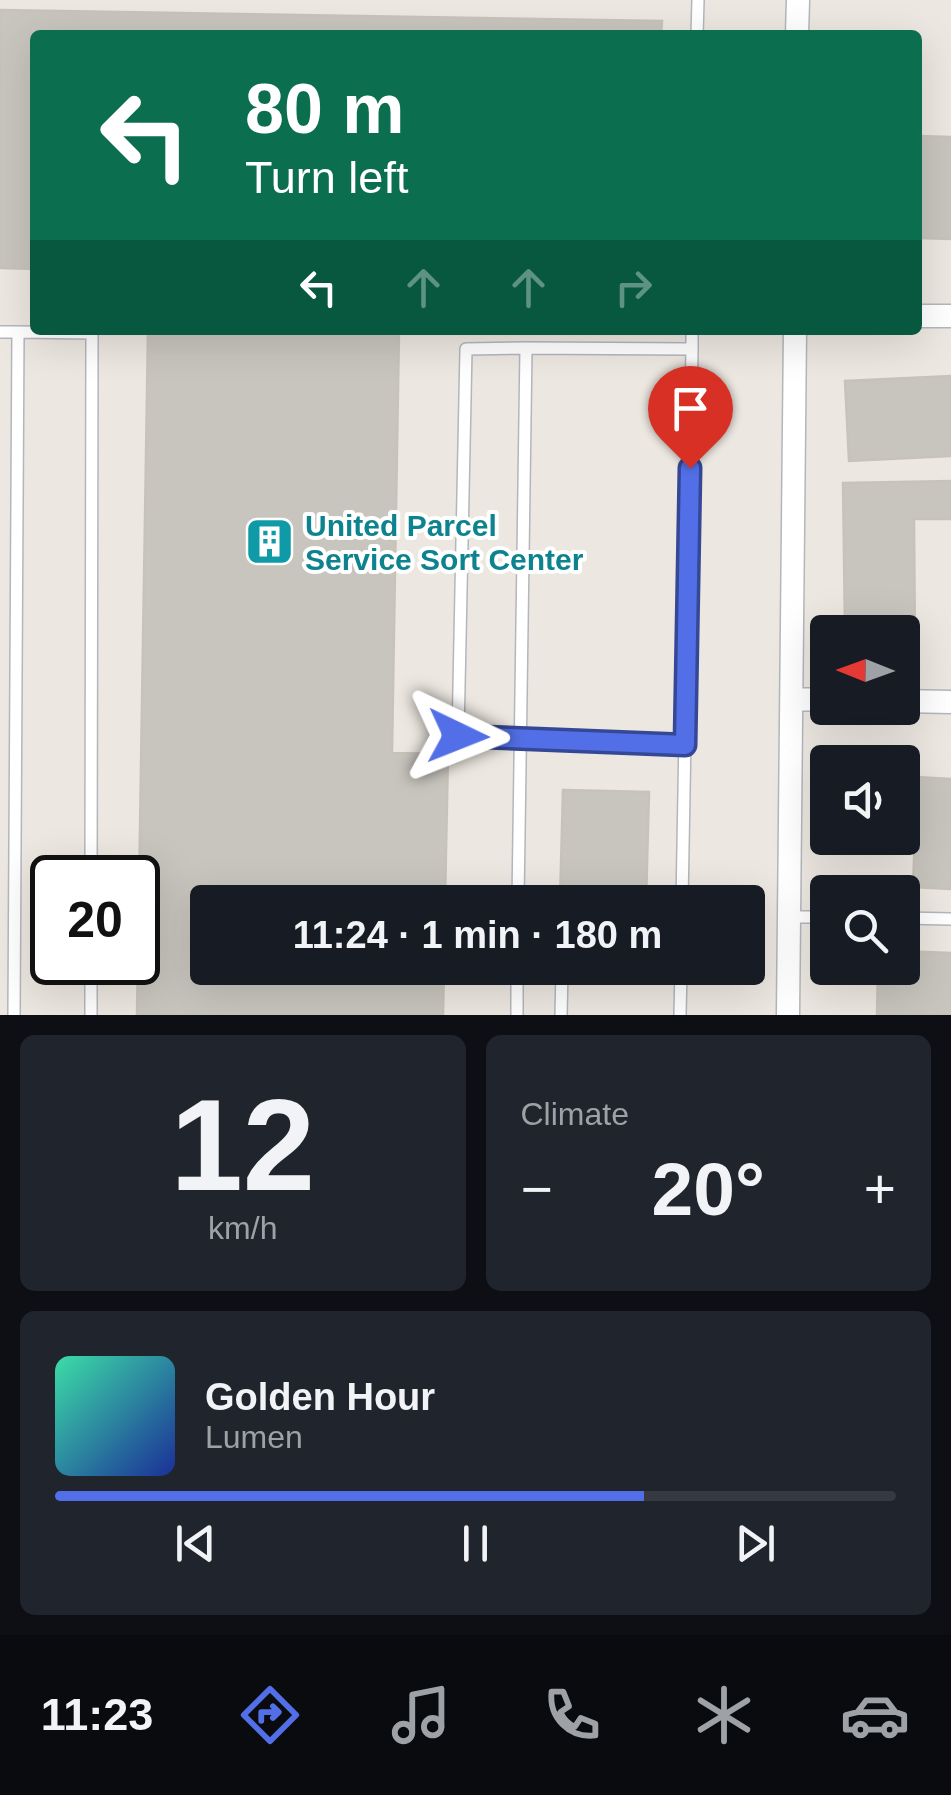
<!DOCTYPE html>
<meta charset="utf-8">
<style>
body{margin:0;font-family:Arial,sans-serif;background:#20242c;color:#f1f3f6;height:100vh;display:flex;flex-direction:column;font-size:38px;white-space:nowrap}
*{box-sizing:border-box;margin:0}
p{font-size:32px;color:#9ea1a6}
.icon{flex:none;width:55px;height:55px;fill:none;stroke:currentColor;stroke-width:2;stroke-linecap:round;stroke-linejoin:round}
.map{position:relative;height:1015px;overflow:hidden}
.panel{display:flex;flex-direction:column;gap:20px;padding:20px;background:#0d0f14;flex:1}
.panel>*{flex:none}
.guide{position:absolute;left:30px;top:30px;width:892px;height:305px;border-radius:10px;box-shadow:0 10px 40px #0002;background:#0b6e4f;color:#fff;overflow:hidden}
.needle{width:65px;rotate:271deg}
.controls{position:absolute;left:810px;top:615px;display:grid;gap:20px}
.controls a{display:grid;place-items:center;width:110px;height:110px;border-radius:10px;background:#171b24;box-shadow:0 10px 40px #0002;font-size:50px}
.speed{position:absolute;left:30px;top:855px;display:flex;gap:20px;font-size:50px;font-weight:700;text-align:center}
.speed>*{display:grid;place-content:center;width:130px;height:130px;border-radius:50%;background:#171b24;box-shadow:0 10px 40px #0002;line-height:1}
.speed .limit{border:5px solid #111;border-radius:15px;background:#fff;color:#111}
.pin{position:absolute;display:grid;place-items:center;width:85px;height:85px;color:#fff;margin:-102px -42px;border-radius:50% 50% 50% 0;rotate:-45deg;box-shadow:0 0 10px #0007}
.pin .icon{rotate:45deg}
.me{position:absolute;width:110px;margin:-55px;rotate:92deg;stroke-linejoin:round;filter:drop-shadow(0 0 8px #0008)}
.turn{display:flex;align-items:center;gap:35px;height:210px;padding:0 50px;font-size:45px}
.turn .icon{width:130px;height:130px;stroke-width:2.5}
.turn b{display:block;font-size:70px;line-height:85px}
.lanes{display:flex;align-items:center;height:95px;padding:0 50px;background:#0003;justify-content:center;gap:50px;direction:ltr}
.lanes .off{opacity:.35}
.big{font-size:75px;font-weight:800;line-height:1.1}
.panel .widget{flex:1;display:flex;flex-direction:column;justify-content:center;gap:15px;min-width:0;padding:0 35px;border-radius:15px;background:#20242c}
.panel .dial{align-items:center;gap:0}
.dial b{font-size:130px;line-height:1}
.song{display:flex;align-items:center;gap:30px}
.cover{width:120px;height:120px;border-radius:15px;background:linear-gradient(135deg,hsl(160 70% 55%),hsl(230 70% 35%))}
.played{height:10px;border-radius:5px;background:linear-gradient(90deg,#526fe7 70%,#363941 70%)}
.keys{display:flex;justify-content:space-around;direction:ltr}
.heat{display:flex;justify-content:space-between;align-items:center;font-size:55px;direction:ltr}
.panel .tiles{flex:1;display:grid;gap:20px;grid-template-columns:1fr 1fr}
.widget:last-child{grid-column:span 2}
.trip{position:absolute;left:190px;top:885px;width:575px;height:100px;border-radius:10px;background:#171b24;box-shadow:0 10px 40px #0002;font-weight:800;line-height:100px;text-align:center}
.dock{display:flex;height:160px;justify-content:space-around;align-items:center;background:#090b0e;color:#9ea1a6}
.dock .icon{width:70px;height:70px}
.dock .on{color:#526fe7}
.dock b{font-size:45px;color:#f1f3f6}
.map>svg:first-child{display:block}
.building{fill:#c8c5be;stroke:#c8c3ba;stroke-width:2.5}
.lines{fill:none;stroke-linecap:round;stroke-linejoin:round}
.service-casing{stroke:#b4b6be;stroke-width:14}
.minor-casing{stroke:#b4b6be;stroke-width:25}
.service{stroke:#fff;stroke-width:11}
.minor{stroke:#fff;stroke-width:22}
.route-casing{stroke:#354896;stroke-width:25}
.route{stroke:#526fe7;stroke-width:18}
.labels{text-anchor:middle;dominant-baseline:central;stroke-width:8;stroke-linejoin:round;paint-order:stroke}
.culture-label{font-size:30px;font-weight:bold;fill:#0d838f;stroke:#fff;text-anchor:start}
</style>
<div class="map">
<svg width="951" height="1015" viewBox="0 0 951 1015">
<rect width="100%" height="100%" fill="#ece7e0"/>
<path class="building" d="M0 10 662 21 661 35H35V269L0 268Z
M918 136 951 137V239L918 238Z
M148 330H399L392 753 448 754 445 902H208V968H444L443 1015H137Z
M951 376V456L849 461 845 381Z
M951 481V519H914L915 648H902V632H845L843 483Z
M917 777 951 779V889L913 887Z
M563 790 649 792 646 902H560Z
M902 951 951 953V1015H877L878 968H902Z"/>
<g class="lines">
<defs>
<path id="service" d="M697 35 698 0
M0 332H18L14 1015
M18 332 92 333 91 878
M526 348 466 349 458 735 685 745
M518 902 526 348 692 349V330
M682 902 692 349
M790 917H828
M902 918 951 919
M91 1015V962
M517 1015V968
M561 1015 562 971
M680 1015 681 968"/>
<path id="minor" d="M797 35 798 0
M918 316H951
M793 699 828 700
M902 701 951 702
M788 1015 795 330"/>
</defs>
<use href="#service" class="service-casing"/>
<use href="#minor" class="minor-casing"/>
<use href="#service" class="service"/>
<use href="#minor" class="minor"/>
</g>
<g class="lines">
<defs>
<path id="route" d="M458 736 685 745 690 468"/>
</defs>
<use href="#route" class="route-casing"/>
<use href="#route" class="route"/>
</g>
<defs>
<symbol id="building-square" viewBox="-11 -11 22 22"><rect x="-9" y="-9" width="18" height="18" rx="4" fill="#0f9aa8" stroke="#fff"/><path d="M-4-6H4V6H1V3H-1V6H-4ZM-2.5-4.3h1.7v1.8h-1.7ZM.8-4.3h1.7v1.8H.8ZM-2.5-1h1.7V.8h-1.7ZM.8-1h1.7V.8H.8Z" fill="#fff"/></symbol>
</defs>
<g fill-rule="evenodd">
<use href="#building-square" x="242" y="514" width="55" height="55"/>
</g>
<g class="labels">
<g class="culture-label">
<text x="305" y="525">United Parcel<tspan x="305" dy="34">Service Sort Center</tspan></text>
</g>
</g>
</svg>
<div class="controls">
<a><svg class="needle" viewBox="-14 -14 28 28"><path d="M0-13l5 13h-10z" fill="#e53935"/><path d="M0 13l5-13h-10z" fill="#9ea1a6"/></svg></a>
<a><svg class="icon" aria-label="sound" viewBox="0 0 24 24"><path d="M4 9h4l5-4v14l-5-4H4zM17 9q2 3 0 6"/></svg></a>
<a><svg class="icon" aria-label="search" viewBox="0 0 24 24"><circle cx="10" cy="10" r="6"/><path d="M15 15l6 6"/></svg></a>
</div>
<div class="speed"><div class="limit">20</div></div>
<div class="pin" style="left:690px;top:468px;background:#d93025"><svg class="icon" aria-label="arrive" viewBox="0 0 24 24"><path d="M6 21V4h12l-3 4 3 4H6"/></svg></div>
<svg class="me" style="left:458px;top:736px" viewBox="-20 -20 40 40"><path d="M0-17L14 15 0 8-14 15z" fill="#526fe7" stroke="#fff" stroke-width="4"/></svg>
<div class="trip">11:24 · 1 min · 180 m</div>
<div class="guide">
<div class="turn"><svg class="icon" aria-label="left" viewBox="0 0 24 24"><path d="M17 20v-9H6M10 6l-5 5 5 5"/></svg><div><b>80 m</b>Turn left</div></div>
<div class="lanes"><svg class="icon" aria-label="left" viewBox="0 0 24 24"><path d="M17 20v-9H6M10 6l-5 5 5 5"/></svg><svg class="icon off" aria-label="ahead" viewBox="0 0 24 24"><path d="M12 20V5M6 11l6-6 6 6"/></svg><svg class="icon off" aria-label="ahead" viewBox="0 0 24 24"><path d="M12 20V5M6 11l6-6 6 6"/></svg><svg class="icon off" aria-label="right" viewBox="0 0 24 24"><path d="M7 20v-9h11M14 6l5 5-5 5"/></svg></div>
</div>
</div>
<section class="panel">
<div class="tiles">
<div class="widget dial"><b>12</b><p>km/h</p></div>
<div class="widget"><p>Climate</p>
<div class="heat"><a>−</a><b class="big">20°</b><a>+</a></div>
</div>
<div class="widget">
<div class="song"><i class="cover"></i><div><b>Golden Hour</b><p>Lumen</p></div></div>
<div class="played"></div>
<div class="keys"><svg class="icon" aria-label="previous" viewBox="0 0 24 24"><path d="M18 5L8 12l10 7zM5 5v14"/></svg><svg class="icon" aria-label="pause" viewBox="0 0 24 24"><path d="M8 5v14M16 5v14"/></svg><svg class="icon" aria-label="next" viewBox="0 0 24 24"><path d="M6 5l10 7-10 7zM19 5v14"/></svg></div>
</div>
</div>
</section>
<nav class="dock">
<b>11:23</b>
<svg class="icon on" aria-label="directions" viewBox="0 0 24 24"><path d="M12 3l9 9-9 9-9-9zM9 14v-3h6M13 9l2 2-2 2"/></svg>
<svg class="icon" aria-label="music" viewBox="0 0 24 24"><path d="M9 18V5l10-2v13"/><circle cx="6" cy="18" r="3"/><circle cx="16" cy="16" r="3"/></svg>
<svg class="icon" aria-label="phone" viewBox="0 0 24 24"><path d="M5 4h4l2 5-3 2q2 4 5 5l2-3 5 2v4C11 20 4 13 5 4z"/></svg>
<svg class="icon" aria-label="climate" viewBox="0 0 24 24"><path d="M12 3v18M4 7l16 10M4 17L20 7"/></svg>
<svg class="icon" aria-label="car" viewBox="0 0 24 24"><path d="M5 17H2v-5l4-1 3-4h7l3 4 3 1v5h-3M9 17h6M6 11h13"/><circle cx="7" cy="17" r="2"/><circle cx="17" cy="17" r="2"/></svg>
</nav>
